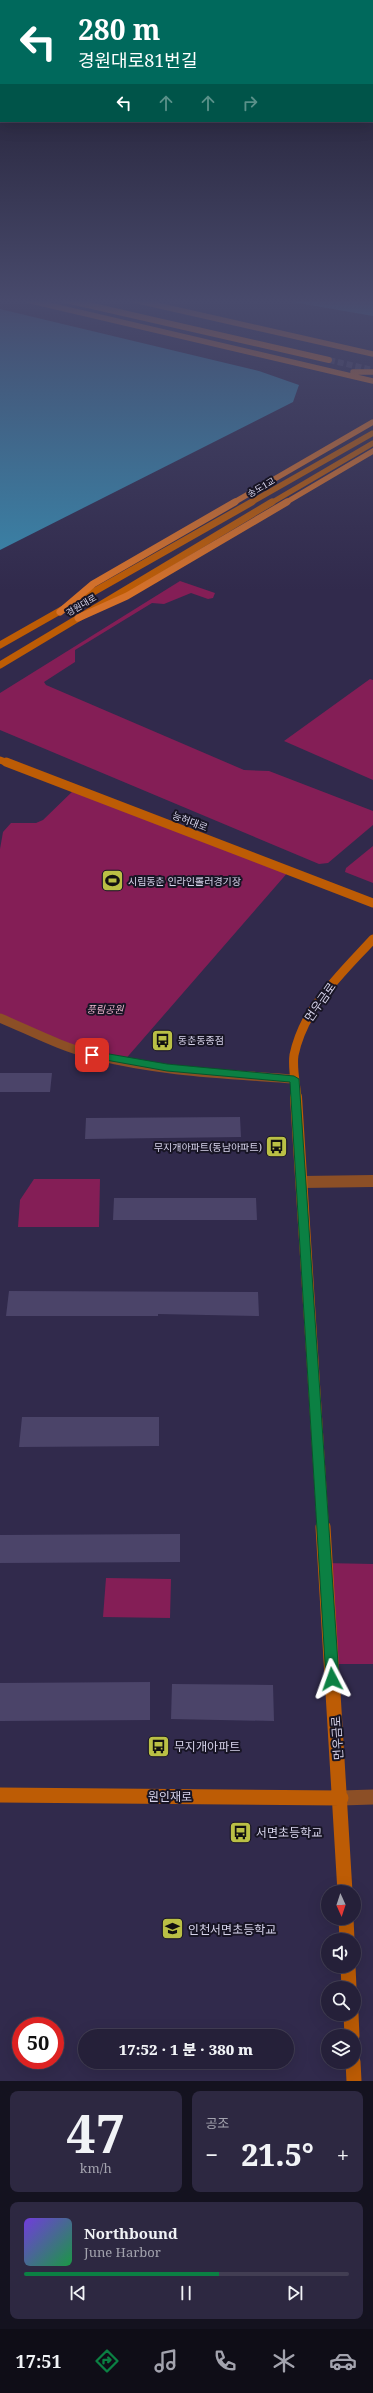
<!DOCTYPE html>
<html lang="ko">
<meta charset="utf-8">
<style>
body{margin:0;font-family:"Noto Serif","Noto Sans KR",serif;background:#2d2841;color:#f1f3f6;height:100vh;display:flex;flex-direction:column;font-size:15px;white-space:nowrap}
*{box-sizing:border-box;margin:0}
p{font-size:13px;color:#a3a3ae}
.icon{flex:none;width:22px;height:22px;fill:none;stroke:currentColor;stroke-width:2;stroke-linecap:round;stroke-linejoin:round}
.map{position:relative;height:2081px;overflow:hidden}
.panel{display:flex;flex-direction:column;gap:10px;padding:10px;background:#14121f;flex:1}
.panel>*{flex:none}
.hud{position:absolute;left:0px;top:0px;width:373px;height:122px;box-shadow:0 4px 16px #0002,0 0 0 1px #423e53;background:#00695c;color:#fff;overflow:hidden}
.needle{width:26px;rotate:177deg}
.buttons{position:absolute;left:321px;top:1885px;display:grid;gap:8px}
.buttons a{display:grid;place-items:center;width:40px;height:40px;border-radius:50%;background:#252039;box-shadow:0 4px 16px #0002,0 0 0 1px #423e53;font-size:20px}
.speed{position:absolute;left:12px;top:2017px;display:flex;gap:8px;font-size:20px;font-weight:700;text-align:center}
.speed>*{display:grid;place-content:center;width:52px;height:52px;border-radius:50%;background:#252039;box-shadow:0 4px 16px #0002,0 0 0 1px #423e53;line-height:1}
.speed .limit{border:6px solid #d22;background:#fff;color:#111}
.pin{position:absolute;display:grid;place-items:center;width:34px;height:34px;color:#fff;margin:-17px;border-radius:8px;box-shadow:0 2px 6px #0006}
.me{position:absolute;width:44px;margin:-22px;rotate:356deg;stroke-linejoin:round;filter:drop-shadow(0 0 3px #0008)}
.turn{display:flex;align-items:center;gap:14px;height:84px;padding:0 12px;font-size:18px}
.turn .icon{width:52px;height:52px;stroke-width:2.5}
.turn b{display:block;font-size:28px;line-height:34px}
.lanes{display:flex;align-items:center;height:38px;padding:0 12px;background:#0003;justify-content:center;gap:20px;direction:ltr}
.lanes .off{opacity:.35}
.big{font-size:30px;font-weight:800;line-height:1.1}
.panel .card{flex:1;display:flex;flex-direction:column;justify-content:center;gap:6px;min-width:0;padding:0 14px;border-radius:8px;background:#2d2841}
.panel .dial{align-items:center;gap:0}
.dial b{font-size:52px;line-height:1}
.song{display:flex;align-items:center;gap:12px}
.cover{width:48px;height:48px;border-radius:6px;background:linear-gradient(135deg,hsl(260 70% 55%),hsl(140 70% 35%))}
.played{height:4px;border-radius:2px;background:linear-gradient(90deg,#0b8043 60%,#423e53 60%)}
.keys{display:flex;justify-content:space-around;direction:ltr}
.heat{display:flex;justify-content:space-between;align-items:center;font-size:22px;direction:ltr}
.panel .tiles{flex:1;display:grid;gap:10px;grid-template-columns:1fr 1fr}
.card:last-child{grid-column:span 2}
.trip{position:absolute;left:78px;top:2029px;width:216px;height:40px;border-radius:20px;background:#252039;box-shadow:0 4px 16px #0002,0 0 0 1px #423e53;font-weight:800;line-height:40px;text-align:center}
.tab-bar{display:flex;height:64px;justify-content:space-around;align-items:center;background:#0f0d17;color:#a3a3ae}
.tab-bar .icon{width:28px;height:28px}
.tab-bar .on{color:#0b8043}
.tab-bar b{font-size:18px;color:#f1f3f6}
.map>svg:first-child{display:block}
.green{fill:#841e56}
.water{fill:#3888ad}
.building{fill:#4b4469}
.lines{fill:none;stroke-linecap:round;stroke-linejoin:round}
.trunk-tunnel{stroke:#4a4364;stroke-width:6;stroke-dasharray:6 3;stroke-linecap:butt}
.minor-far1{stroke:#8c4f26;stroke-width:12}
.minor{stroke:#8c4f26;stroke-width:15}
.tertiary{stroke:#8c4f26;stroke-width:9}
.secondary-far4{stroke:#bd5c05;stroke-width:5.5}
.secondary-far3{stroke:#bd5c05;stroke-width:7}
.secondary-far2{stroke:#bd5c05;stroke-width:9}
.secondary-far1{stroke:#bd5c05;stroke-width:12}
.secondary{stroke:#bd5c05;stroke-width:15}
.primary-far1{stroke:#d5712a;stroke-width:5.5}
.primary{stroke:#d5712a;stroke-width:7}
.trunk{stroke:#e57623;stroke-width:6}
.route{fill:#0b8043;stroke:#07532c}
.labels{text-anchor:middle;dominant-baseline:central;stroke-width:4;stroke-linejoin:round;paint-order:stroke}
.far-street-label{font-size:9px;fill:#d6d3ea;stroke:#181525}
.street-label{font-size:10px;fill:#d6d3ea;stroke:#181525}
.poi-label{font-size:10px;fill:#d6d3ea;stroke:#181525;text-anchor:start}
.park-label{font-size:10px;font-style:italic;fill:#f0b5ce;stroke:#181525}
.near-street-label{font-size:12px;fill:#d6d3ea;stroke:#181525}
.near-poi-label{font-size:12px;fill:#d6d3ea;stroke:#181525;text-anchor:start}
</style>
<div class="map">
<svg width="373" height="2081" viewBox="0 0 373 2081">
<rect width="100%" height="100%" fill="#312a4c"/>
<path class="green" d="M180 581 215 593 213 598 208 599 191 593 164 604 152 603 75 650V662L44 682 46 685 244 770 269 771 373 811V825L328 863 319 864 0 730V693Z
M370 679 373 680V780L284 741Z
M75 789 289 871 123 1062 92 1055 0 1016V849L3 832 11 823H36L43 820Z
M373 846V883L345 872 346 868Z
M34 1179H100L99 1227H18L20 1200Z
M324 1563 373 1564V1664H331Z
M106 1578 171 1579 170 1618 103 1617Z"/>
<path class="water" d="M281 300H373V316Z
M0 309 259 371 299 385 293 402 0 550Z"/>
<path class="building" d="M0 1073H52L50 1092H0Z
M240 1117 241 1137 85 1139 86 1118Z
M114 1198H256L257 1220H113Z
M9 1291 258 1292 259 1316 158 1314V1316H6Z
M22 1417H159V1446L19 1447Z
M180 1534V1562L0 1563V1535Z
M150 1682V1720L0 1721V1683Z
M172 1684 273 1685 274 1721 171 1719Z"/>
<g class="lines">
<path class="trunk-tunnel" d="M329 360 373 370"/>
<path class="minor-far1" d="M302 1182 373 1181"/>
<path class="minor" d="M341 1798 373 1797"/>
<path class="tertiary" d="M0 1018C31 1031 61 1047 94 1055 159 1072 227 1074 294 1079"/>
<path class="secondary-far4" d="M250 503 373 433
M271 503 373 443"/>
<path class="secondary-far3" d="M0 645 252 502
M0 665 272 502
M0 760 8 763"/>
<path class="secondary-far2" d="M6 762 373 903
M297 1098C296 1085 292 1068 294 1055 304 1007 341 974 373 939"/>
<path class="secondary-far1" d="M296 1097 323 1528"/>
<path class="secondary" d="M323 1527 345 1892
M0 1795 341 1798
M346 1918 347 1940
M348 1966 349 1988
M351 2014 352 2036
M353 2062 354 2081"/>
<path class="primary-far1" d="M27 300 373 381
M134 300 373 354
M353 372H373
M233 503 373 422
M285 503 373 451"/>
<path class="primary" d="M60 612 93 584 235 502
M78 618 127 596 287 502"/>
<path class="trunk" d="M66 300 329 360"/>
</g>
<linearGradient id="sky" x2="0" y2="1"><stop stop-color="#1b172a"/><stop offset="0.51" stop-color="#484a6c"/><stop offset="1" stop-color="#484a6c" stop-opacity="0"/></linearGradient>
<rect width="373" height="591" fill="url(#sky)"/>
<path class="route" d="M92 1051 167 1064 294 1076 299 1079 339 1679 337 1683 332 1685 328 1683 326 1679 290 1082 167 1071 89 1057V1052Z"/>
<defs>
<symbol id="stadium-square" viewBox="-11 -11 22 22"><rect x="-9" y="-9" width="18" height="18" rx="4" fill="#bac045" stroke="#181525"/><path d="M0-5a6.5 5 0 1 0 0 10a6.5 5 0 1 0 0-10ZM-3.5-1.8h7v3.6h-7Z" fill="#111"/></symbol>
<symbol id="bus-square" viewBox="-11 -11 22 22"><rect x="-9" y="-9" width="18" height="18" rx="4" fill="#bac045" stroke="#181525"/><path d="M-5-6H5V4H4V6H2V4H-2V6H-4V4H-5ZM-3.5-4V0h7V-4ZM-3.5 1.2v1.5H-2V1.2ZM2 1.2v1.5H3.5V1.2Z" fill="#111"/></symbol>
<symbol id="school-square" viewBox="-11 -11 22 22"><rect x="-9" y="-9" width="18" height="18" rx="4" fill="#bac045" stroke="#181525"/><path d="M0-5L7-2L0 1L-7-2ZM-4 1L0 2.5L4 1V4Q0 6-4 4Z" fill="#111"/></symbol>
</defs>
<g fill-rule="evenodd">
<use href="#stadium-square" x="100" y="868" width="25" height="25"/>
<use href="#bus-square" x="150" y="1028" width="25" height="25"/>
<use href="#bus-square" x="264" y="1134" width="25" height="25"/>
<use href="#bus-square" x="146" y="1734" width="25" height="25"/>
<use href="#bus-square" x="228" y="1820" width="25" height="25"/>
<use href="#school-square" x="160" y="1916" width="25" height="25"/>
</g>
<g class="labels">
<g class="far-street-label">
<text transform="translate(261 487) rotate(-30)">송도1교</text>
<text transform="translate(81 605) rotate(-31)">경원대로</text>
</g>
<g class="street-label">
<text transform="translate(190 821) rotate(21)">능허대로</text>
</g>
<g class="poi-label">
<text x="128" y="881">시립동춘 인라인롤러경기장</text>
<text x="178" y="1040">동춘동종점</text>
<text x="262" y="1147" text-anchor="end">무지개아파트(동남아파트)</text>
</g>
<g class="park-label">
<text x="105" y="1009">풍림공원</text>
</g>
<g class="near-street-label">
<text transform="translate(320 1002) rotate(-55)">먼우금로</text>
<text transform="translate(337 1738) rotate(-94)">먼우금로</text>
<text x="170" y="1796">원인재로</text>
</g>
<g class="near-poi-label">
<text x="174" y="1746">무지개아파트</text>
<text x="256" y="1832">서면초등학교</text>
<text x="188" y="1929">인천서면초등학교</text>
</g>
</g>
</svg>
<div class="buttons">
<a><svg class="needle" viewBox="-14 -14 28 28"><path d="M0-13l5 13h-10z" fill="#e53935"/><path d="M0 13l5-13h-10z" fill="#a3a3ae"/></svg></a>
<a><svg class="icon" aria-label="sound" viewBox="0 0 24 24"><path d="M4 9h4l5-4v14l-5-4H4zM17 9q2 3 0 6"/></svg></a>
<a><svg class="icon" aria-label="search" viewBox="0 0 24 24"><circle cx="10" cy="10" r="6"/><path d="M15 15l6 6"/></svg></a>
<a><svg class="icon" aria-label="layers" viewBox="0 0 24 24"><path d="M12 4l9 5-9 5-9-5zM3 14l9 5 9-5"/></svg></a>
</div>
<div class="speed"><div class="limit">50</div></div>
<div class="pin" style="left:92px;top:1055px;background:#d93025"><svg class="icon" aria-label="arrive" viewBox="0 0 24 24"><path d="M6 21V4h12l-3 4 3 4H6"/></svg></div>
<svg class="me" style="left:332px;top:1679px" viewBox="-20 -20 40 40"><path d="M0-17L14 15 0 8-14 15z" fill="#0b8043" stroke="#fff" stroke-width="4"/></svg>
<div class="trip">17:52 · 1 분 · 380 m</div>
<div class="hud">
<div class="turn"><svg class="icon" aria-label="left" viewBox="0 0 24 24"><path d="M17 20v-9H6M10 6l-5 5 5 5"/></svg><div><b>280 m</b>경원대로81번길</div></div>
<div class="lanes"><svg class="icon" aria-label="left" viewBox="0 0 24 24"><path d="M17 20v-9H6M10 6l-5 5 5 5"/></svg><svg class="icon off" aria-label="ahead" viewBox="0 0 24 24"><path d="M12 20V5M6 11l6-6 6 6"/></svg><svg class="icon off" aria-label="ahead" viewBox="0 0 24 24"><path d="M12 20V5M6 11l6-6 6 6"/></svg><svg class="icon off" aria-label="right" viewBox="0 0 24 24"><path d="M7 20v-9h11M14 6l5 5-5 5"/></svg></div>
</div>
</div>
<section class="panel">
<div class="tiles">
<div class="card dial"><b>47</b><p>km/h</p></div>
<div class="card"><p>공조</p>
<div class="heat"><a>−</a><b class="big">21.5°</b><a>+</a></div>
</div>
<div class="card">
<div class="song"><i class="cover"></i><div><b>Northbound</b><p>June Harbor</p></div></div>
<div class="played"></div>
<div class="keys"><svg class="icon" aria-label="previous" viewBox="0 0 24 24"><path d="M18 5L8 12l10 7zM5 5v14"/></svg><svg class="icon" aria-label="pause" viewBox="0 0 24 24"><path d="M8 5v14M16 5v14"/></svg><svg class="icon" aria-label="next" viewBox="0 0 24 24"><path d="M6 5l10 7-10 7zM19 5v14"/></svg></div>
</div>
</div>
</section>
<nav class="tab-bar">
<b>17:51</b>
<svg class="icon on" aria-label="directions" viewBox="0 0 24 24"><path d="M12 3l9 9-9 9-9-9zM9 14v-3h6M13 9l2 2-2 2"/></svg>
<svg class="icon" aria-label="music" viewBox="0 0 24 24"><path d="M9 18V5l10-2v13"/><circle cx="6" cy="18" r="3"/><circle cx="16" cy="16" r="3"/></svg>
<svg class="icon" aria-label="phone" viewBox="0 0 24 24"><path d="M5 4h4l2 5-3 2q2 4 5 5l2-3 5 2v4C11 20 4 13 5 4z"/></svg>
<svg class="icon" aria-label="climate" viewBox="0 0 24 24"><path d="M12 3v18M4 7l16 10M4 17L20 7"/></svg>
<svg class="icon" aria-label="car" viewBox="0 0 24 24"><path d="M5 17H2v-5l4-1 3-4h7l3 4 3 1v5h-3M9 17h6M6 11h13"/><circle cx="7" cy="17" r="2"/><circle cx="17" cy="17" r="2"/></svg>
</nav>
